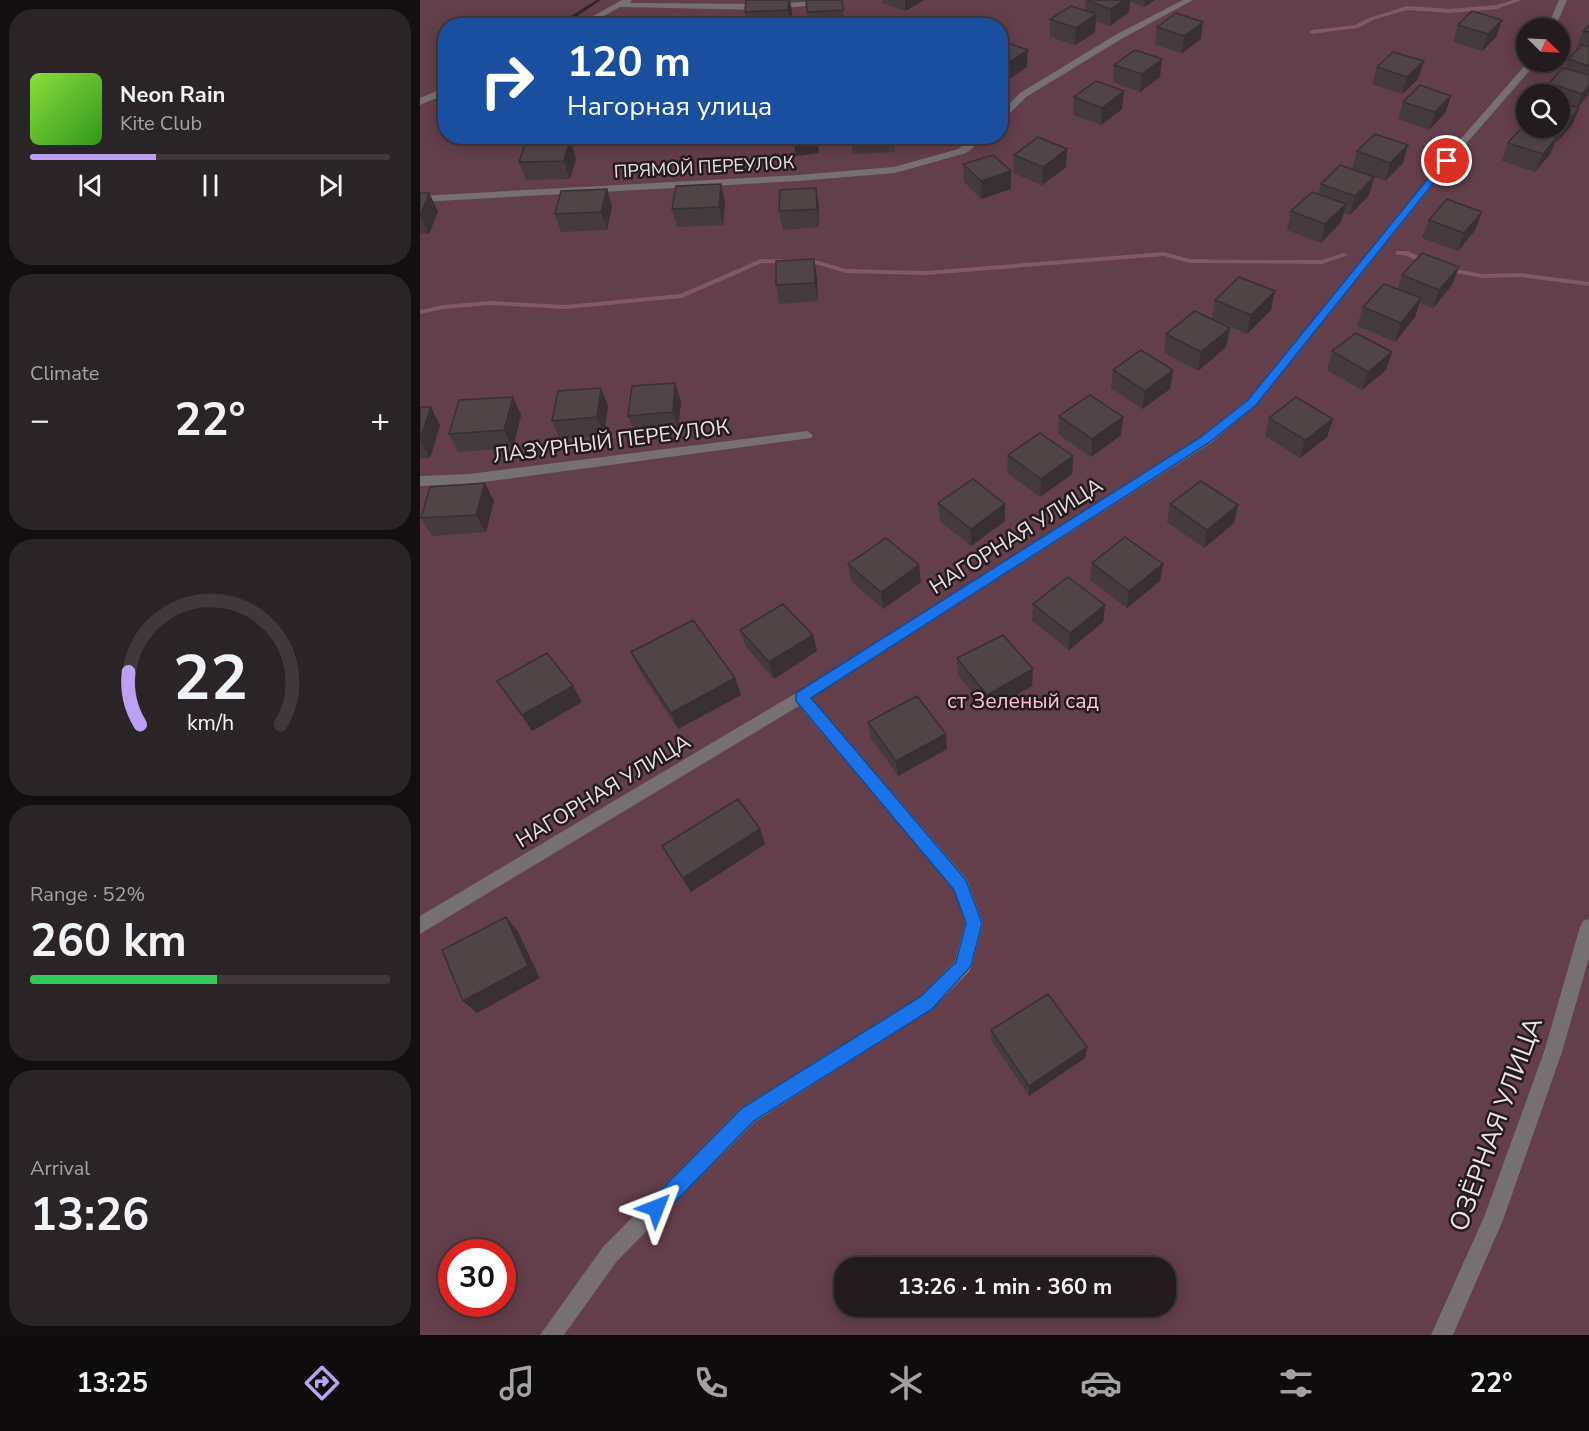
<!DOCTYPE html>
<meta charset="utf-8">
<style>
body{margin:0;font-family:"Nunito Sans",sans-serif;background:#2b2427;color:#f1f3f6;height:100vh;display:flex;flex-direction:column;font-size:22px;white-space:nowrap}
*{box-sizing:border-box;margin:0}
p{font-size:20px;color:#a3a1a4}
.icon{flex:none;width:33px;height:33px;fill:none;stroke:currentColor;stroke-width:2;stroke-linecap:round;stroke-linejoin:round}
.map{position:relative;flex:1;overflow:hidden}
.drawer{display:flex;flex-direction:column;gap:9px;padding:9px;background:#130f10;width:420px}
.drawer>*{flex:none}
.banner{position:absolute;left:18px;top:18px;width:570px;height:126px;border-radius:24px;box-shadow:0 3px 15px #0003,0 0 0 2px #40393c;background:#1a4fa0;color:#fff;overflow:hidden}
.needle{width:39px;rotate:114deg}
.tools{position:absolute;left:1096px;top:18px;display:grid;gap:12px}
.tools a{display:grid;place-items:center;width:54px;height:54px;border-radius:50%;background:#231b1e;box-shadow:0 3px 15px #0003,0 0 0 2px #40393c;font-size:30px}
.speed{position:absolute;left:18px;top:1239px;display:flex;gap:12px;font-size:30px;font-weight:700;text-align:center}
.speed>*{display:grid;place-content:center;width:78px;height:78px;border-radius:50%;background:#231b1e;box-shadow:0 3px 15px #0003,0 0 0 2px #40393c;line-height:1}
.speed .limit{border:9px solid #d22;background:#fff;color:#111}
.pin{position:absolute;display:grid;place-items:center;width:51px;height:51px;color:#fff;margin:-26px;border:3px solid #fff;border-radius:50%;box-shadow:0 2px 6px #0007}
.me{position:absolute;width:66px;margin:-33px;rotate:45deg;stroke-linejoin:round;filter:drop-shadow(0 0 4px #0008)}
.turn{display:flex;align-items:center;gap:21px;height:126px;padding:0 30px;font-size:27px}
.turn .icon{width:78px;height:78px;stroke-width:2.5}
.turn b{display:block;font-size:42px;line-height:51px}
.big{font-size:45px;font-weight:700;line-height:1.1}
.drawer .tile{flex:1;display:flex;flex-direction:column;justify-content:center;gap:9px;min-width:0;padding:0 21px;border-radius:24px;background:#2b2427}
.drawer .dial{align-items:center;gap:0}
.dial svg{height:156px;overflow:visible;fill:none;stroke:#40393c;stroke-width:7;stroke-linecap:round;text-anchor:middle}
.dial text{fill:#f1f3f6;stroke:none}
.song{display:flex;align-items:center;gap:18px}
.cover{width:72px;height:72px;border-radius:9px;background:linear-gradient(135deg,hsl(90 70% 55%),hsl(110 70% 35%))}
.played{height:6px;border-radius:3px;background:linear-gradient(90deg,#bca0f2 35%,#40393c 35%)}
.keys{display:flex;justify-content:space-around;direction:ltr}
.heat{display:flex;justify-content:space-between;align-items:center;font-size:33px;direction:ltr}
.charge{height:9px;border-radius:4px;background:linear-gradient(90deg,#34c759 52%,#40393c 0)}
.trip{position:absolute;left:414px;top:1257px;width:342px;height:60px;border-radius:24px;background:#231b1e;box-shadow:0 3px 15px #0003,0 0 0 2px #40393c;font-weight:700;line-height:60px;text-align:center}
.tab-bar{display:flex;height:96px;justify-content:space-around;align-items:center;background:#0e0b0c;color:#a3a1a4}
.tab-bar .icon{width:42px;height:42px}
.tab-bar .active{color:#bca0f2}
.tab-bar b{font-size:27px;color:#f1f3f6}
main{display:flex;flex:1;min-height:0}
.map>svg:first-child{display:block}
.green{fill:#633e4b;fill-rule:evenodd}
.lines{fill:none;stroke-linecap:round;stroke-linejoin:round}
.stream{fill:#835766;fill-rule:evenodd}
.minor{fill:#767072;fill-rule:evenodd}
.wall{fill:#453a3d}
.shaded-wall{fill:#383032}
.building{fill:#504447;stroke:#383032;stroke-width:1.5}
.route{fill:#1a73e8;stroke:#114b97;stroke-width:1.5}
.labels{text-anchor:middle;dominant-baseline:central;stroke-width:5;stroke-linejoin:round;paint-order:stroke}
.far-street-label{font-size:18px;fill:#eae2e4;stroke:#251b1e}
.street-label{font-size:21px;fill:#eae2e4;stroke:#251b1e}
.park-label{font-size:21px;fill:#ffc2d6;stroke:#251b1e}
.near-street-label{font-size:26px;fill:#eae2e4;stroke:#251b1e}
</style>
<main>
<section class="drawer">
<div class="tile">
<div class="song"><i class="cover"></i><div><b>Neon Rain</b><p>Kite Club</p></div></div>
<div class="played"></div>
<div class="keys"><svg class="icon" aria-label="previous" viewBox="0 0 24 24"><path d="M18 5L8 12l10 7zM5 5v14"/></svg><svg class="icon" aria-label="pause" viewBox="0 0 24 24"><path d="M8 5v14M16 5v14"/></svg><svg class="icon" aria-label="next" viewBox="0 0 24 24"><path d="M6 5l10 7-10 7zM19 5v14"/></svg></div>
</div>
<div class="tile"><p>Climate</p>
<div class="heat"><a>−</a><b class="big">22°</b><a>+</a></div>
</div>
<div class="tile dial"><svg viewBox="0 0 100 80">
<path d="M14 69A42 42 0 1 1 86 69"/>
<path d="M14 69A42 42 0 0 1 8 42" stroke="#bca0f2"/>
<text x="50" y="56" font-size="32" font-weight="700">22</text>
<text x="50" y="72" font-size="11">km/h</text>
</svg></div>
<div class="tile"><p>Range · 52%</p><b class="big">260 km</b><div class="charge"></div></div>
<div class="tile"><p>Arrival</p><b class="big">13:26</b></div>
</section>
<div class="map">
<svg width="1169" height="1335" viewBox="0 0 1169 1335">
<rect width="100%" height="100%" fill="#2f2428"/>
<path class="green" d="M0 0H177L136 25 26 26V136H580V26L144 25 181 0H1169V1335H0ZM1107 28H1140V62H1107ZM1107 94H1140V128H1107ZM32 1252H82V1304H32ZM424 1268H746V1306H424Z"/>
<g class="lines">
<path class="stream" d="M1093 0H1102L1077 9 1030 13 987 10 953 20 938 28 892 34 889 32 892 30 935 25 949 18 987 6 1030 9 1076 5Z
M976 251H988L1013 263 1009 265H1006L984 255H976Z
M744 252 770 259 828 260H901L924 253 928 255 902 264 770 263 744 256 506 275 426 273 395 264 342 263 262 298 146 309 70 305 23 309 0 314V310L23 305 70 301 146 305 260 294 341 259 395 260 426 269 506 271Z
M1021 266 1062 274 1101 273 1169 282V286L1101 277 1062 278 1021 270Z"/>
<path class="minor" d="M202 0H212L210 3 345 4 421 0 417 3 345 10 200 7 166 26H155Z
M763 0H773L703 38 606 97 580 123V114L600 93 697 34Z
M1139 0H1147L1135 28H1127Z
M1108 62H1117L1045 145 836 405 791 443 391 698 547 879 563 923 552 966 549 972 512 1009 335 1122 197 1261 144 1335H120L183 1247 321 1108 500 997 535 961 545 923 534 889 379 706 0 934V916L376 693 781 437 828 399 1039 141Z
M26 87V94L0 105V98Z
M556 136H568L546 153 475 173 378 181 0 202V196L378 175 474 167 538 149Z
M387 431 393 435 391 438 49 484 0 486V476L49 474Z
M1169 919V958L1142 1052 1083 1220 1033 1335H1011L1064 1217 1124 1052 1160 927 1163 921Z"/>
</g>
<path class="wall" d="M326 0H370L372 12 371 26H327L325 12Z
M422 0 425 26H389L387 12Z
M462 0H504L485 11 463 3Z
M666 0H735L724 7 710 2 709 12 690 26 676 21 675 32 655 45 630 37V19L665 11Z
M1082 20 1076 37 1062 51 1033 42 1038 25Z
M1169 25V94L1158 107 1159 108 1152 125 1137 142H1135L1130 154 1115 172 1082 161 1088 143 1107 124V128H1140V94H1125L1129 83 1145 68 1148 59 1158 49 1156 48 1163 31Z
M737 27 781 39 762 53 735 45Z
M580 41 607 67 585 82 580 81Z
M694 65 740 77 720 92 693 82Z
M957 67 998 79 982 94 952 84Z
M1031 96 1025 113 1009 130 978 119 983 102Z
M654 97 702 109 681 125 653 115Z
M200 136H232L231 144 202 145Z
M431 136H474L475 152 433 154Z
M937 151 983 163 965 181 954 177 949 195 930 215 923 212 921 222 901 243 867 230 871 211 898 194 901 184 932 169Z
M594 155 646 167 622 185 593 173Z
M156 158 150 179 106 180 99 162Z
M543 164 591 189 561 199 544 182Z
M301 184 305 203 303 225 257 227 252 209Z
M187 189 192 207 187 230 141 232 135 214Z
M0 193H9L18 211 9 234H0Z
M399 206V227L363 230 359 211Z
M1062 212 1055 230 1038 251 1002 238 1009 220Z
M1039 267 1032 285 1013 308 1000 303 995 317 975 342 937 326 943 307 978 289 982 275Z
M397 277 398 301 359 304 356 285Z
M795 300 851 310 827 334 792 318Z
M746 334 806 347 778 371 744 353Z
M912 351 966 370 942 390 907 370Z
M693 370H753L750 389 722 409 691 388Z
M255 383 261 401 258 431 215 434 208 416Z
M181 388 188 406 184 436 140 439 132 421Z
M93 397 101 415 93 448 38 452 29 434Z
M0 407 20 425 10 458 0 459Z
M639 416 701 435 671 457 638 434Z
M849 418 907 437 880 458 845 436Z
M588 455 653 456 652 474 620 497 587 473Z
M74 501 66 532 12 536 1 518Z
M518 503 585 504V521L551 546 520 521Z
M750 504 818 505 814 523 784 548 747 522Z
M672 563 743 564 740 581 707 608 670 580Z
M428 564 501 582 463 609 431 581Z
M613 604 685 605 683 622 649 650 612 621Z
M320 630 397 651 354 679 326 647Z
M211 652 315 678 321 695 258 729 218 668Z
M537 658 612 686 567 711 538 675Z
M77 681 153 686 162 702 112 731Z
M448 722 527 749 478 776 451 738Z
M340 829 345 844 271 892 250 860 242 846Z
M571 1030 667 1047 665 1058 609 1096 572 1041Z"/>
<path class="shaded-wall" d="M369 0H370L372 12 371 26 368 10Z
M485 0H504L485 11Z
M704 0H710L709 12 690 26 691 9Z
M725 0H735L724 7Z
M676 14 675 32 655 45 656 28Z
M1082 20 1076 37 1062 51 1068 34Z
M783 22 781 39 762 53 764 36Z
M608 50 607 67 585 82V65Z
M742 59 740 77 720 92 722 74Z
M1004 61 998 79 982 94 987 77Z
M1169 86 1168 95 1155 111 1162 94Z
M704 91 702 109 681 125 682 108Z
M1031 96 1025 113 1009 130 1015 112Z
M1159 108 1152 125 1137 142 1145 125Z
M229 136H232L231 144Z
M386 136H397L399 153 376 156 373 138Z
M1138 136 1130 154 1115 172 1123 154Z
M150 140 156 158 150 179 144 161Z
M988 145 983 163 965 181 970 163Z
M647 149 646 167 622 185 623 167Z
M591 171V189L561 199V181Z
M954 177 949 195 930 215 935 196Z
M301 184 305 203 303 225 299 207Z
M396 188 399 206V227L397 209Z
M187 189 192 207 187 230 181 212Z
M9 193 18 211 9 234 0 216Z
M926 204 921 222 901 243 905 224Z
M1062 212 1055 230 1038 251 1044 233Z
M394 259 397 277 398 301 395 283Z
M1039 267 1032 285 1013 308 1019 290Z
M855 291 851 310 827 334 831 315Z
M1001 298 995 317 975 342 981 323Z
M810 328 806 347 778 371 781 352Z
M972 352 966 370 942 390 948 372Z
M753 370 750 389 722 409 725 391Z
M255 383 261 401 258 431 253 412Z
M181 388 188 406 184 436 177 417Z
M93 397 101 415 93 448 84 430Z
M11 407 20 425 10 458 0 441V439Z
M703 417 701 435 671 457 672 439Z
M913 419 907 437 880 458 885 440Z
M653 456 652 474 620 497 621 479Z
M65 483 74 501 66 532 56 515Z
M585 504V521L551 546V529Z
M818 505 814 523 784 548 787 530Z
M743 564 740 581 707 608 709 591Z
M499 565 501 582 463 609 461 592Z
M685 605 683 622 649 650 650 633Z
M393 635 397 651 354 679 349 662Z
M613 669 612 686 567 711V695Z
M315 678 321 695 258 729 251 713Z
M153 686 162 702 112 731 102 715Z
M526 734 527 749 478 776 476 761Z
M340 829 345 844 271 892 263 878Z
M86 917 97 930 120 978 57 1013 43 1001Z
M667 1047 665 1058 609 1096V1086Z"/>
<path class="building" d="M326 0H369L368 10 325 12Z
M386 0H422L423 10 387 12Z
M666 0H704L691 9Z
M651 6 676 14 656 28 630 19Z
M1052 11 1082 20 1068 34 1038 25Z
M756 13 783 22 764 36 737 27Z
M1169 25V32L1163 31Z
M580 41H582L608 50 585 65 580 63Z
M1162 45 1169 47V66L1148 59Z
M715 50 742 59 722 74 694 65Z
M973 52 1004 61 987 77 957 67Z
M1143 68 1169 75V86L1162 94 1129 83Z
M676 81 704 91 682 108 654 97Z
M1000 85 1031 96 1015 112 983 102Z
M1140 102 1159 108 1145 125 1140 123Z
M1104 125 1107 126V128H1112L1138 136 1123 154 1088 143Z
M955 134 988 145 970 163 937 151Z
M618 137 647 149 623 167 594 155Z
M150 140 144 161 99 162 106 141Z
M573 155 591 171 561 181 543 164Z
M920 165 954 177 935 196 901 184Z
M301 184 299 207 252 209 256 186Z
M396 188 397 209 359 211 360 190Z
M187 189 181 212 135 214 141 191Z
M892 192 926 204 905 224 871 211Z
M0 193H9L0 216Z
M1027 199 1062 212 1044 233 1009 220Z
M1002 253 1039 267 1019 290 982 275Z
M394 259 395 283 356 285V261Z
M819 277 855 291 831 315 795 300Z
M964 284 1001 298 981 323 943 307Z
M775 311 810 328 781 352 746 334Z
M936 333 972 352 948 372 912 351Z
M721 350 753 370 725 391 693 370Z
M255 383 253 412 208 416 212 386Z
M181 388 177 417 132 421 138 391Z
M670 395 703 417 672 439 639 416Z
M93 397 84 430 29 434 39 400Z
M876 397 913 419 885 440 849 418Z
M0 407H11L0 439Z
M620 433 653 456 621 479 588 455Z
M553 479 585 504 551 529 518 503Z
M781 481 818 505 787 530 750 504Z
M65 483 56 515 1 518 10 487Z
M705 537 743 564 709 591 672 563Z
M466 538 499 565 461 592 428 564Z
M648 577 685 605 650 633 613 604Z
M363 604 393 635 349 662 320 630Z
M273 620 315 678 251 713 211 652Z
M583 635 613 669 567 695 537 658Z
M127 653 153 686 102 715 77 681Z
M497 696 526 734 476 761 448 722Z
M318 799 340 829 263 878 242 846Z
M86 917 108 966 43 1001 22 950Z
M628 994 667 1047 609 1086 571 1030Z"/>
<path class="route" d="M1024 159 1031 161 836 405 790 442 391 698 546 880 562 923 551 966 512 1009 334 1121 243 1214 236 1217 230 1214 227 1208 230 1201 322 1108 500 997 536 962 546 923 534 890 376 701V693L781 437 828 400Z"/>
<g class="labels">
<g class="far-street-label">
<text transform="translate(284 167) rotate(-3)">ПРЯМОЙ ПЕРЕУЛОК</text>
</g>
<g class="street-label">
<text transform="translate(191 441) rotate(-7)">ЛАЗУРНЫЙ ПЕРЕУЛОК</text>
<text transform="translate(596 536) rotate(-32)">НАГОРНАЯ УЛИЦА</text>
<text transform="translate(183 791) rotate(-31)">НАГОРНАЯ УЛИЦА</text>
</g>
<g class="park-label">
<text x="603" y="701">ст Зеленый сад</text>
</g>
<g class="near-street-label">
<text transform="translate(1076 1124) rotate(-70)">ОЗЁРНАЯ УЛИЦА</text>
</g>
</g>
</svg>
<div class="tools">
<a><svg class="needle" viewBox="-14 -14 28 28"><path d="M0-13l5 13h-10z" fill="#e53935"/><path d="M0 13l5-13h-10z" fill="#a3a1a4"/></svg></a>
<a><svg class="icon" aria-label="search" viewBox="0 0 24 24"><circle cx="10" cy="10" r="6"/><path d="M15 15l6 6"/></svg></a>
</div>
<div class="speed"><div class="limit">30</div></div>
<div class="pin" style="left:1027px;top:161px;background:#d93025"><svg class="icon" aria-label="arrive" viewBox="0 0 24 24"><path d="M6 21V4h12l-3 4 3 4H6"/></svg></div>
<svg class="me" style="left:236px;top:1208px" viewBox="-20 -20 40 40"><path d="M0-17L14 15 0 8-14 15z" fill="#1a73e8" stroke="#fff" stroke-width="4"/></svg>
<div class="trip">13:26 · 1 min · 360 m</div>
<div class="banner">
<div class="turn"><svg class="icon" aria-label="right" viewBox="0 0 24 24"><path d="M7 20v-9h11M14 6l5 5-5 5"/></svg><div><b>120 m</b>Нагорная улица</div></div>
</div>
</div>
</main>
<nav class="tab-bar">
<b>13:25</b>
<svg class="icon active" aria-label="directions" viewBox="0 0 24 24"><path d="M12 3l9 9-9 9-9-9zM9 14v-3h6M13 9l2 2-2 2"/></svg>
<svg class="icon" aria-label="music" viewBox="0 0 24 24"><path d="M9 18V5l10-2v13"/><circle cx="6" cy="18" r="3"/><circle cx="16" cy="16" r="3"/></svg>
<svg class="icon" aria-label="phone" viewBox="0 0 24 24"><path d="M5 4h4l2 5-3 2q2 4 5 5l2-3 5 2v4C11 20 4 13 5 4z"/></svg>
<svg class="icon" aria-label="climate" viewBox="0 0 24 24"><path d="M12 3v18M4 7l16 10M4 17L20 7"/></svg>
<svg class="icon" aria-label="car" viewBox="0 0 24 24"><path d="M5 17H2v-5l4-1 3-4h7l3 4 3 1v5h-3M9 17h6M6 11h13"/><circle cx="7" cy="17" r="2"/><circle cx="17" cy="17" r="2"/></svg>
<svg class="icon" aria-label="filters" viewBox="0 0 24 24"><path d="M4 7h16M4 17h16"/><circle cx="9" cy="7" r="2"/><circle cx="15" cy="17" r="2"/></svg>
<b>22°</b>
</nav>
